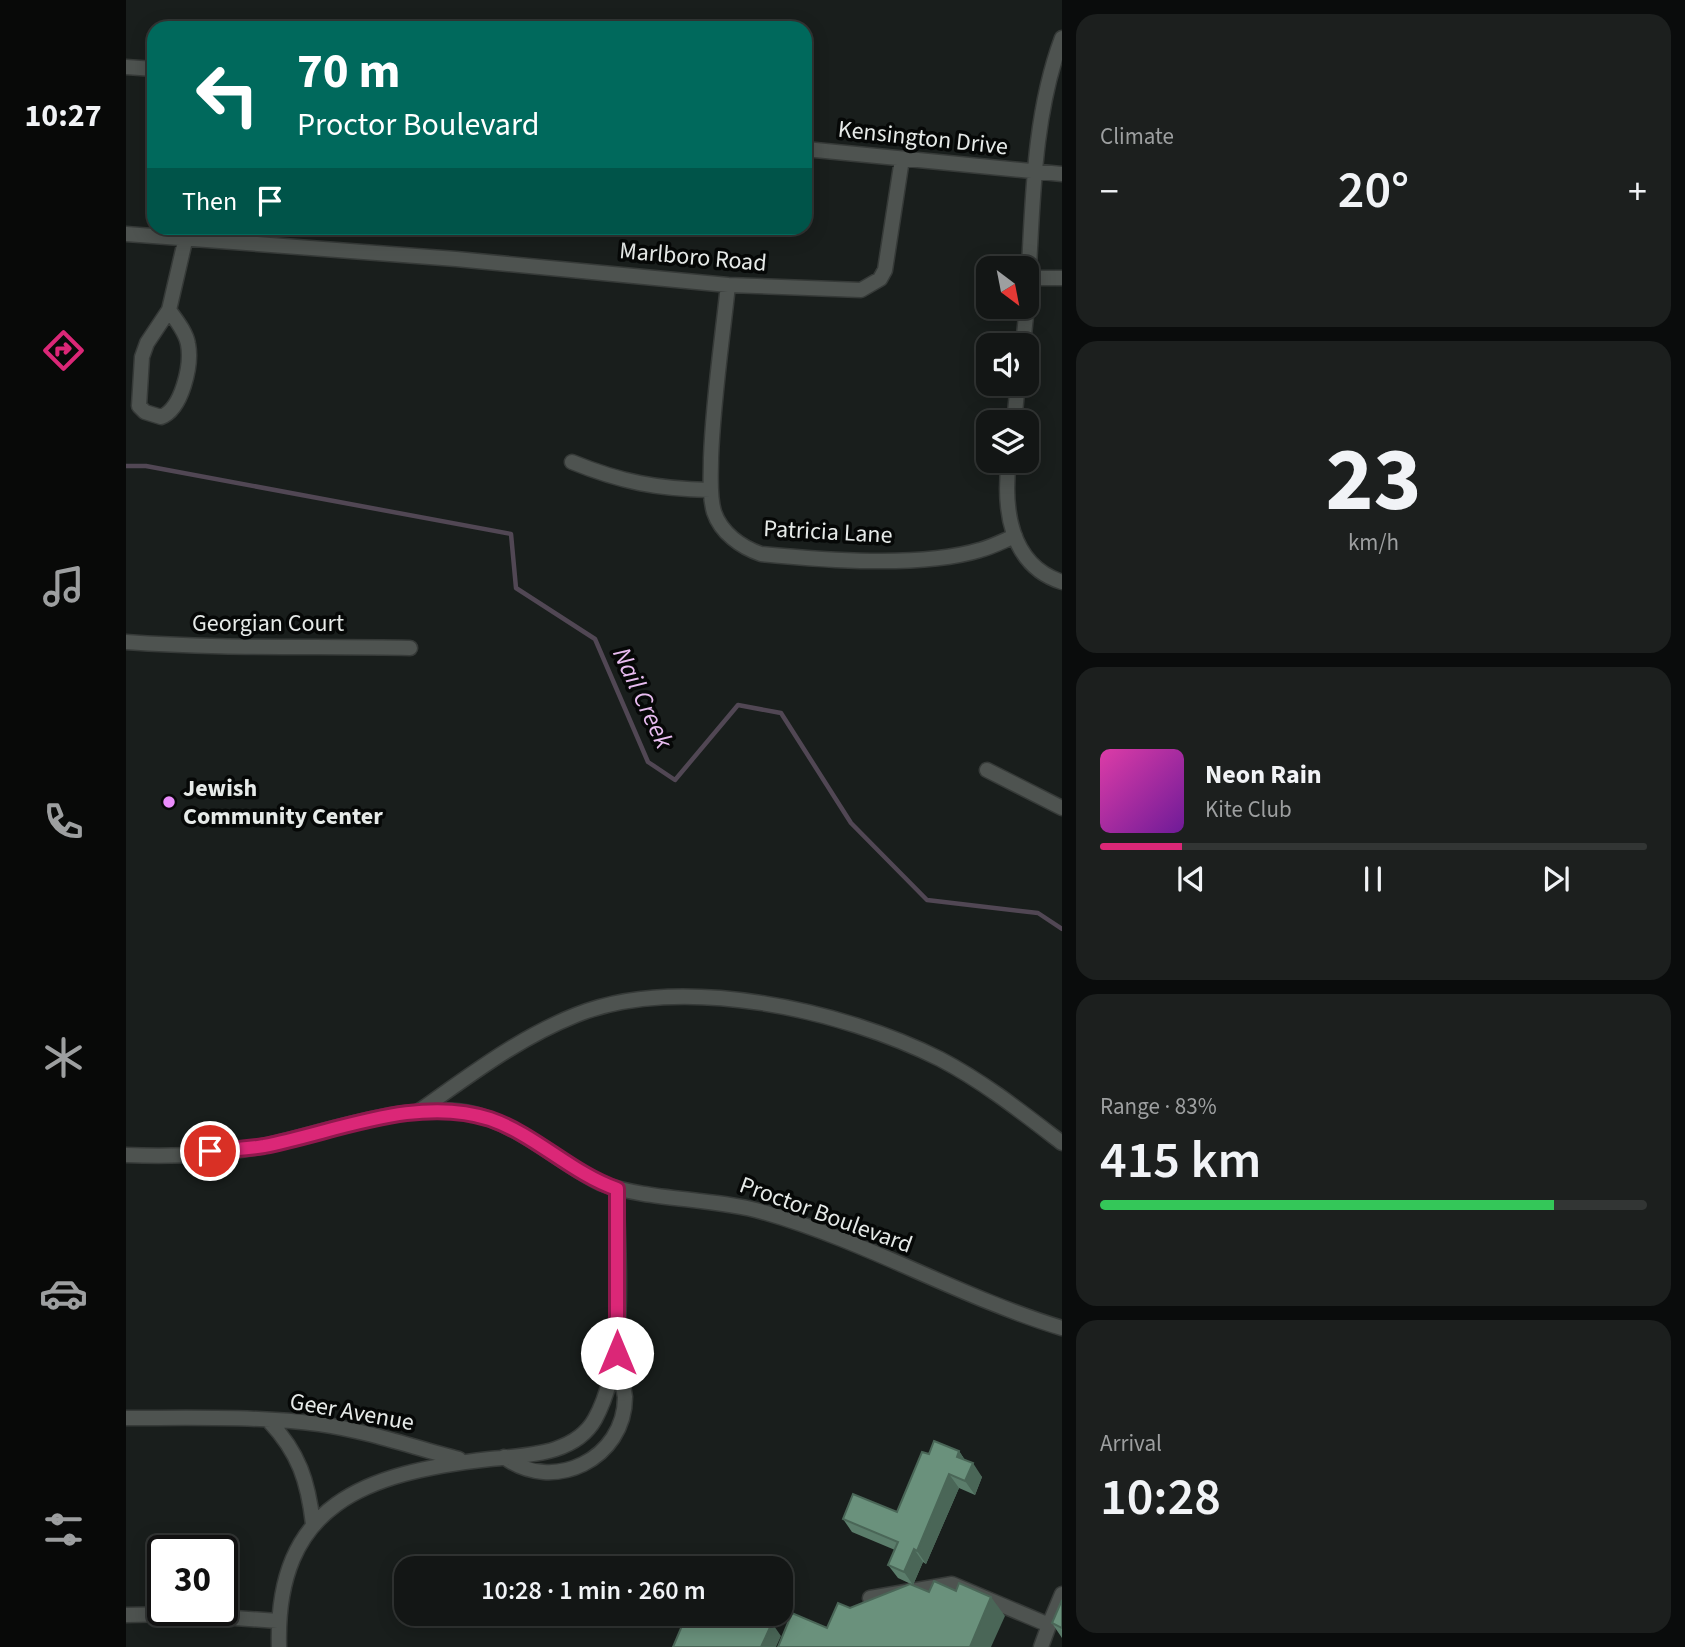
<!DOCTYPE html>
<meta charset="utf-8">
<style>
body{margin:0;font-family:"Source Sans 3",sans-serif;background:#1c1f1e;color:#f1f3f6;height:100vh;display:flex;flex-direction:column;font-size:26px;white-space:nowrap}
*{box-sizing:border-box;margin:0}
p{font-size:23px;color:#9d9fa0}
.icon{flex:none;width:38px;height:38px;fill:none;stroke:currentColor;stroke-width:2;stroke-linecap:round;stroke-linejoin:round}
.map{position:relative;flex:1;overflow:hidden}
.sheet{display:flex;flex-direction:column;gap:14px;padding:14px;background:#0a0c0c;width:623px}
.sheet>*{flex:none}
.banner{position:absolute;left:21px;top:21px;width:665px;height:214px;border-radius:21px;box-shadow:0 4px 18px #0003,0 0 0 2px #323534;background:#00695c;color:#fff;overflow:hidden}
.needle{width:46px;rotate:148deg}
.buttons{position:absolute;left:850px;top:256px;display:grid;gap:14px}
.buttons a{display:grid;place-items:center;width:63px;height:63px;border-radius:14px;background:#131615;box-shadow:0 4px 18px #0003,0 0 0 2px #323534;font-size:35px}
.speed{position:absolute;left:21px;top:1535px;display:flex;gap:14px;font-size:35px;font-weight:700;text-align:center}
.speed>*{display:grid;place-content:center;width:91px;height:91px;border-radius:50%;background:#131615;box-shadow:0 4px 18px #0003,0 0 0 2px #323534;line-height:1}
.speed .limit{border:4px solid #111;border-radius:10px;background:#fff;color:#111}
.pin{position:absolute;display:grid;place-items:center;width:60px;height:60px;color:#fff;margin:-30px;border:4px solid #fff;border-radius:50%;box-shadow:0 2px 7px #0007}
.me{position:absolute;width:77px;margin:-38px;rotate:0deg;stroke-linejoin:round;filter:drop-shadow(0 0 5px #0008)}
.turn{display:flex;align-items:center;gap:24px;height:147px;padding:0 35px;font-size:32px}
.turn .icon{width:91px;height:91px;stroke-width:2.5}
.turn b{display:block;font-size:49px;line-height:60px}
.then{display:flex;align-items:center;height:66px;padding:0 35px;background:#0003;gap:14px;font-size:26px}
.big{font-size:52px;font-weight:600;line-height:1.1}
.sheet .widget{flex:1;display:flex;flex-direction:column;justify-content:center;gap:10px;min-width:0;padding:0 24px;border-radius:21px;background:#1c1f1e}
.sheet .dial{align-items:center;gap:0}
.dial b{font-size:91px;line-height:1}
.song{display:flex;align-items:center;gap:21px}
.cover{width:84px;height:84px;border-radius:10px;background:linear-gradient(135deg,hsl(320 70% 55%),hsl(280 70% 35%))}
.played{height:7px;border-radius:4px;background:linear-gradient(90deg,#db2777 15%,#323534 15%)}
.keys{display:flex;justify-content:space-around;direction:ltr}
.heat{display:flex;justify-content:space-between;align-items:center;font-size:38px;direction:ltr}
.charge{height:10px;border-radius:5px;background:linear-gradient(90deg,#34c759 83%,#323534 0)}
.trip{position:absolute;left:268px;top:1556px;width:399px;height:70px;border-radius:21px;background:#131615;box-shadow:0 4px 18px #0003,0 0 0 2px #323534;font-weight:600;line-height:70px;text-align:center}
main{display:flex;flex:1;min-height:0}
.dock{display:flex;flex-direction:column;width:126px;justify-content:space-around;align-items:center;background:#080908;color:#9d9fa0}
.dock .icon{width:49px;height:49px}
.dock .on{color:#db2777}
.dock b{font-size:32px;color:#f1f3f6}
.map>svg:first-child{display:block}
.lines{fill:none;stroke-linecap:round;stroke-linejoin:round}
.stream{stroke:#514754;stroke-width:4.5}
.minor-casing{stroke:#363a38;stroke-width:17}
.minor{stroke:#4e5350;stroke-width:14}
.wall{fill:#5b7d6b}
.shaded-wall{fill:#4a6657}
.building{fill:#6a917c;stroke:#4a6657;stroke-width:2}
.route-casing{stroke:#8e194d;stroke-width:18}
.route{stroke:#db2777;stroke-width:12}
.poi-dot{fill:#eb8dfc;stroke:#060807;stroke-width:2.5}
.labels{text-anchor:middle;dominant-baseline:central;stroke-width:7;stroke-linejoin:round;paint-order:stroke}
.street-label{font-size:24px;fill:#e6eae8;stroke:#060807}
.poi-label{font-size:24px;font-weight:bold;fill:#e6eae8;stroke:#060807;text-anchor:start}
.water-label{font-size:26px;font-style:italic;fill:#e8bcf0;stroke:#060807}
</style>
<main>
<nav class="dock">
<b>10:27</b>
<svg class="icon on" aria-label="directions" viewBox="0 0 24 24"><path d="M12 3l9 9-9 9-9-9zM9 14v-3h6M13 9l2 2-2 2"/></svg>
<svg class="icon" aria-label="music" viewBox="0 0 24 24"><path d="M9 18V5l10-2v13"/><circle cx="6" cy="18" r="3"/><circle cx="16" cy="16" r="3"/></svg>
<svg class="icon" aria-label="phone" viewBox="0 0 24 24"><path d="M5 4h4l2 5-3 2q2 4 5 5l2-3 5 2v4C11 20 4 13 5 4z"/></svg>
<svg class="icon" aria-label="climate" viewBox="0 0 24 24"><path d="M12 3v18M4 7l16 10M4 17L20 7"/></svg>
<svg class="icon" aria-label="car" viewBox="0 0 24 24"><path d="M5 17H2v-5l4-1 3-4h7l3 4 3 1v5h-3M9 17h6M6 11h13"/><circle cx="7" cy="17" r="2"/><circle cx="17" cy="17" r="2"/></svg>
<svg class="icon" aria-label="filters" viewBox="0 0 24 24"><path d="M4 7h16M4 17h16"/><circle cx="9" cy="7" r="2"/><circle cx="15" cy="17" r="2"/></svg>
</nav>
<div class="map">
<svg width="936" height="1647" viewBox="0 0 936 1647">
<rect width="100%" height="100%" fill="#191e1c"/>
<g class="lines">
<path class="stream" d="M0 466H20L385 534 390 588 469 639 522 762 549 780 612 705 655 713 725 823 801 900 912 913 936 929"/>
<defs>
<path id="minor" d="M0 67 28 69
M679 149 936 174
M0 234 330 259 602 285 735 290 754 279 759 270 776 159
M903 278H936
M602 285C596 342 587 400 585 458 585 476 583 495 588 512 595 533 615 547 635 554 697 560 794 568 854 550 866 547 877 541 889 536
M901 302C907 214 905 121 936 38
M43 310C50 320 60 332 62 344 66 365 56 409 35 417L19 412 13 406 16 357 21 343 43 310 59 241
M897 345 901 306
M888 422 892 383
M883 460C877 507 883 565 936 582
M446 462C495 482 532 489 584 490
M0 642C94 649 189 646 284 648
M861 770 936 808
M293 1111C343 1076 392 1038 450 1015 554 973 717 1010 814 1059 858 1082 897 1113 936 1143
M0 1155C45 1157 94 1155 138 1146 197 1133 290 1099 348 1114 395 1126 432 1162 474 1183 524 1201 584 1197 637 1212 740 1241 833 1297 936 1328
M0 1418C64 1418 129 1416 193 1424 242 1431 286 1447 333 1459
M143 1421C173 1453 182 1481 187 1524
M378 1457C427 1494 499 1459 499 1397 498 1386 493 1376 488 1366
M744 1598 826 1584 923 1625 915 1647
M0 1615 51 1614 152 1621
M923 1625 936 1594
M153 1647C149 1503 240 1473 364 1459 400 1455 449 1455 469 1419 503 1357 491 1260 491 1189"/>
</defs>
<use href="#minor" class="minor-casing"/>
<use href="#minor" class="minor"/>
</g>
<path class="wall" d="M833 1451 839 1460 856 1477 849 1495 833 1488 800 1564 797 1562 787 1585 772 1578 762 1565 769 1550 726 1532 717 1519 771 1512 803 1454Z
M936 1600V1638L926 1623Z"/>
<path class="shaded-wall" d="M833 1451 842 1465 831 1457Z
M847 1463 856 1477 849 1495 839 1481Z
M823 1474 833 1488 800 1564 791 1551Z
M788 1549 797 1562 787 1585 778 1572Z
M865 1597 879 1616 865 1647H844Z
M646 1623 655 1636 650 1647H635Z"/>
<path class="building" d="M808 1441 833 1451 831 1457 847 1463 839 1481 823 1474 791 1551 788 1549 778 1572 762 1565 772 1542 717 1519 727 1494 771 1512 796 1452 803 1454Z
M808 1581 830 1591 833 1583 865 1597 844 1647H652L666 1613 701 1628 712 1603 724 1608 784 1584 803 1592Z
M936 1600V1628L926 1623Z
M561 1614H624L646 1623 635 1647H547Z"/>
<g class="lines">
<defs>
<path id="route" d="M84 1151C102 1150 120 1149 138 1146 210 1132 291 1095 364 1119 410 1135 445 1173 491 1189V1353"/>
</defs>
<use href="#route" class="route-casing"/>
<use href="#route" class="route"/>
</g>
<circle class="poi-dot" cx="43" cy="802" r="7"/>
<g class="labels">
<g class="street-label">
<text transform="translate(797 138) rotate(6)">Kensington Drive</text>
<text transform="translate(567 257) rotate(5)">Marlboro Road</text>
<text transform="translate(702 532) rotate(3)">Patricia Lane</text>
<text x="142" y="623">Georgian Court</text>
<text transform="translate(700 1215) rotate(20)">Proctor Boulevard</text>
<text transform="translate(226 1412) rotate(10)">Geer Avenue</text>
</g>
<g class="poi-label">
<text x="57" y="788">Jewish<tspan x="57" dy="28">Community Center</tspan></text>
</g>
<g class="water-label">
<text transform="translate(517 698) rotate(65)">Nail Creek</text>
</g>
</g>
</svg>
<div class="buttons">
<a><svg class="needle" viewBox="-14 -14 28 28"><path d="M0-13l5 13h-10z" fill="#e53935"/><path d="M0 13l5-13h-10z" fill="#9d9fa0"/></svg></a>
<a><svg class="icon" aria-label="sound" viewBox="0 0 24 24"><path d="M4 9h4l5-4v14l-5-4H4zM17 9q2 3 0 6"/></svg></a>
<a><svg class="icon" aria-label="layers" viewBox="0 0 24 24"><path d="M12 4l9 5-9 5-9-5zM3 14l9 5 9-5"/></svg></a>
</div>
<div class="speed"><div class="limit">30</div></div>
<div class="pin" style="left:84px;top:1151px;background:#d93025"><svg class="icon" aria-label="arrive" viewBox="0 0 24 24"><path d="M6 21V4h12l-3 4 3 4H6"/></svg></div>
<svg class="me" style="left:491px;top:1353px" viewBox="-20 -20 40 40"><circle r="19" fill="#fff"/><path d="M0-13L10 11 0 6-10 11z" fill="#db2777"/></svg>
<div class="trip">10:28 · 1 min · 260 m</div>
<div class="banner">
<div class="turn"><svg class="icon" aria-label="left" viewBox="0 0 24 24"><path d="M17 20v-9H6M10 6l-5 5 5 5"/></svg><div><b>70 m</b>Proctor Boulevard</div></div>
<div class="then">Then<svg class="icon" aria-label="arrive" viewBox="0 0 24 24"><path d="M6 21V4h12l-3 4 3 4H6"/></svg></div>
</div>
</div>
<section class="sheet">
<div class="widget"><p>Climate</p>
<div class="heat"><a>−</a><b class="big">20°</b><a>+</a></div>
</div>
<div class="widget dial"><b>23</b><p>km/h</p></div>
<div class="widget">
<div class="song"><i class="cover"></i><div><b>Neon Rain</b><p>Kite Club</p></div></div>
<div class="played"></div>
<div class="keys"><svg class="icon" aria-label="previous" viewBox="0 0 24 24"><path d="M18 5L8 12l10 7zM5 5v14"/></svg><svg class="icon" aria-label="pause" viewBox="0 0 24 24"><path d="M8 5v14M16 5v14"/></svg><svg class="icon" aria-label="next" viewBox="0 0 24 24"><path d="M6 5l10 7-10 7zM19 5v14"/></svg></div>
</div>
<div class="widget"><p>Range · 83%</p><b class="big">415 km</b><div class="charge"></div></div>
<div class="widget"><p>Arrival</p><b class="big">10:28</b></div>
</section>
</main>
